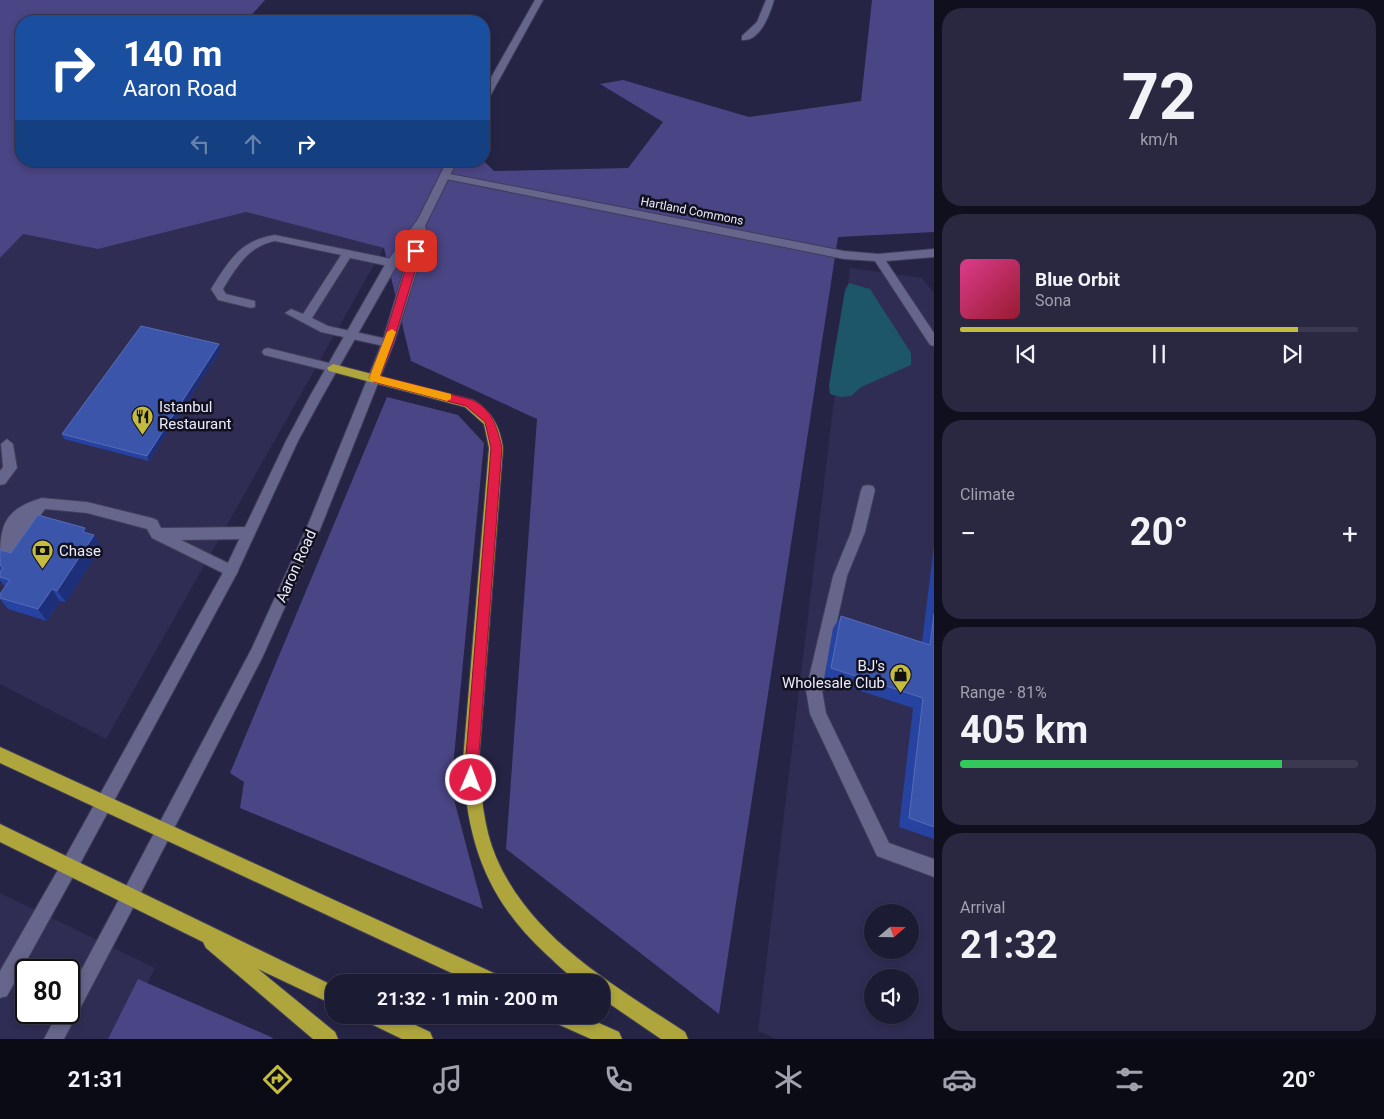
<!DOCTYPE html>
<meta charset="utf-8">
<style>
body{margin:0;font-family:Roboto,sans-serif;background:#292840;color:#f1f3f6;height:100vh;display:flex;flex-direction:column;font-size:19px;white-space:nowrap}
*{box-sizing:border-box;margin:0}
p{font-size:16px;color:#a0a1ac}
.icon{flex:none;width:28px;height:28px;fill:none;stroke:currentColor;stroke-width:2;stroke-linecap:round;stroke-linejoin:round}
.map{position:relative;flex:1;overflow:hidden}
.details{display:flex;flex-direction:column;gap:8px;padding:8px;background:#0f0f1d;width:450px}
.details>*{flex:none}
.top-card{position:absolute;left:15px;top:15px;width:475px;height:152px;border-radius:20px;box-shadow:0 2px 8px #0003,0 0 0 1px #3a394f;background:#1a4fa0;color:#fff;overflow:hidden}
.needle{width:32px;rotate:70deg}
.fabs{position:absolute;left:864px;top:904px;display:grid;gap:10px}
.fabs a{display:grid;place-items:center;width:55px;height:55px;border-radius:50%;background:#1c1b34;box-shadow:0 2px 8px #0003,0 0 0 1px #3a394f;font-size:25px}
.speed{position:absolute;left:15px;top:959px;display:flex;gap:10px;font-size:25px;font-weight:700;text-align:center}
.speed>*{display:grid;place-content:center;width:65px;height:65px;border-radius:50%;background:#1c1b34;box-shadow:0 2px 8px #0003,0 0 0 1px #3a394f;line-height:1}
.speed .limit{border:2px solid #111;border-radius:8px;background:#fff;color:#111}
.pin{position:absolute;display:grid;place-items:center;width:42px;height:42px;color:#fff;margin:-21px;border-radius:10px;box-shadow:0 2px 8px #0006}
.me{position:absolute;width:55px;margin:-28px;rotate:1deg;stroke-linejoin:round;filter:drop-shadow(0 0 4px #0008)}
.turn{display:flex;align-items:center;gap:18px;height:105px;padding:0 25px;font-size:22px}
.turn .icon{width:65px;height:65px;stroke-width:2.5}
.turn b{display:block;font-size:35px;line-height:42px}
.lanes{display:flex;align-items:center;height:48px;padding:0 25px;background:#0003;justify-content:center;gap:25px;direction:ltr}
.lanes .off{opacity:.35}
.big{font-size:38px;font-weight:700;line-height:1.1}
.details .card{flex:1;display:flex;flex-direction:column;justify-content:center;gap:8px;min-width:0;padding:0 18px;border-radius:20px;background:#292840}
.details .dial{align-items:center;gap:0}
.dial b{font-size:65px;line-height:1}
.song{display:flex;align-items:center;gap:15px}
.cover{width:60px;height:60px;border-radius:8px;background:linear-gradient(135deg,hsl(330 70% 55%),hsl(350 70% 35%))}
.played{height:5px;border-radius:2px;background:linear-gradient(90deg,#c5bc3d 85%,#3a394f 85%)}
.keys{display:flex;justify-content:space-around;direction:ltr}
.heat{display:flex;justify-content:space-between;align-items:center;font-size:28px;direction:ltr}
.charge{height:8px;border-radius:4px;background:linear-gradient(90deg,#34c759 81%,#3a394f 0)}
.trip{position:absolute;left:325px;top:974px;width:285px;height:50px;border-radius:20px;background:#1c1b34;box-shadow:0 2px 8px #0003,0 0 0 1px #3a394f;font-weight:700;line-height:50px;text-align:center}
.dock{display:flex;height:80px;justify-content:space-around;align-items:center;background:#0b0b15;color:#a0a1ac}
.dock .icon{width:35px;height:35px}
.dock .on{color:#c5bc3d}
.dock b{font-size:22px;color:#f1f3f6}
main{display:flex;flex:1;min-height:0}
.map>svg:first-child{display:block}
.built{fill:#302d54;fill-rule:evenodd}
.green{fill:#4a4584}
.water{fill:#1d5569}
.lines{fill:none;stroke-linecap:round;stroke-linejoin:round}
.service-casing{stroke:#403d58;stroke-width:2}
.minor-casing{stroke:#403d58;stroke-width:2}
.tertiary-casing{stroke:#403d58;stroke-width:2}
.trunk-casing{stroke:#403d58;stroke-width:2}
.service{fill:#66658b;fill-rule:evenodd}
.minor{fill:#66658b;fill-rule:evenodd}
.tertiary{fill:#66658b;fill-rule:evenodd}
.trunk{fill:#aea63c;fill-rule:evenodd}
.wall{fill:#2643a1}
.shaded-wall{fill:#1d2f78}
.building{fill:#3b55ab;stroke:#576cb8}
.route{fill:#e11d48;stroke:#92132f}
.slow{fill:#f59e0b}
.labels{text-anchor:middle;dominant-baseline:central;stroke-width:5;stroke-linejoin:round;paint-order:stroke}
.far-street-label{font-size:12px;fill:#ebebfd;stroke:#10101e}
.poi-label{font-size:15px;fill:#ebebfd;stroke:#10101e;text-anchor:start}
.street-label{font-size:15px;fill:#ebebfd;stroke:#10101e}
</style>
<main>
<div class="map">
<svg width="934" height="1039" viewBox="0 0 934 1039">
<rect width="100%" height="100%" fill="#262445"/>
<path class="built" d="M246 212 384 247 106 739 0 684V258L22 234 98 249Z
M850 268 922 278 934 293V1039H776L758 1031ZM872 912H910V950H872ZM872 978H910V1015H872Z
M0 893 155 968 120 1039H0ZM26 970H69V1012H26Z"/>
<path class="green" d="M0 0H265L246 21H21V161H484L494 171 628 168 663 122 600 84 623 80 749 117 861 101 872 0H934V232L838 237 719 1014 506 849 537 419 411 361 384 248 246 212 98 249 23 234 0 258Z
M387 397 458 415 484 443 451 788 483 909 240 808 244 782 230 773Z
M138 979 271 1037 273 1039H108Z"/>
<path class="water" d="M849 283 870 289 911 353V365L861 387 851 396 841 397 830 394 829 385 845 290Z"/>
<g class="lines">
<defs>
<path id="service" d="M275 235 416 264 418 267 412 271 350 258 312 318 328 326 392 340 394 343 392 346 388 347 321 332 285 313 291 309 303 314 341 255 275 241C248 246 236 268 223 289L226 294 255 301V307L251 308 218 300 211 289C229 261 240 240 275 235Z
M268 348 333 364 339 368 333 372 264 355 262 352 264 349Z
M7 439 13 444 17 468 5 484 0 485V471L3 467 1 444Z
M868 485 873 486 875 490 865 532 847 576 822 690 826 713 889 843 934 859V877L877 856 810 714 806 690 833 576 851 532 861 490 863 486Z
M42 498 87 502 152 518 157 520 161 528 248 527 253 529 255 533 253 537 248 539 181 540 236 567 238 571 236 575 231 577 152 538 147 529 87 513 45 509 6 563 0 565C0 528 1 510 42 498Z"/>
<path id="minor" d="M766 0H774C770 14 760 42 742 40V36L757 22Z
M445 173 844 251 878 254 934 249V257L886 261 934 333V346L930 345 875 261 844 259 441 178 440 176Z
M69 858 75 861 78 867 75 873 7 996 0 998V971L63 861Z
M130 887 136 890 139 896 136 902 64 1039H44L58 1012H69V993L124 890Z"/>
<path id="tertiary" d="M535 0H543L489 98 484 101V90Z
M447 161H457L425 226 426 228 418 267 394 343 321 527 262 658 136 902 130 905 124 902 121 896 124 890 252 648 307 527 382 343 412 243 397 265 322 397 298 441 236 575 75 873 69 876 63 873 60 867 63 861 226 567 286 441 310 396 386 263 418 219Z"/>
<path id="trunk" d="M333 364 473 400C492 411 500 427 503 448L479 760C481 793 483 826 496 857 531 939 614 985 685 1032L688 1039H661L601 998V982C595 982 588 984 582 982 573 981 554 961 546 954 486 899 466 840 463 760L489 448 484 424 465 407 329 371 327 368Z
M0 747 498 975 500 982H471L0 763Z
M0 824 334 986V1005L258 969 335 1032 338 1039H313L206 948 203 942 0 842Z
M365 1015H394L430 1032 433 1039H402L367 1022Z
M551 1015H581L619 1032 622 1039H591L553 1022Z"/>
</defs>
<use href="#service" class="service-casing"/>
<use href="#minor" class="minor-casing"/>
<use href="#tertiary" class="tertiary-casing"/>
<use href="#trunk" class="trunk-casing"/>
<use href="#service" class="service"/>
<use href="#minor" class="minor"/>
<use href="#tertiary" class="tertiary"/>
<use href="#trunk" class="trunk"/>
</g>
<path class="wall" d="M221 349 149 461 64 439 62 434Z
M85 528 88 533 101 547 66 602 60 601 47 621 8 609 0 599V594L5 587 0 580V550L11 553Z
M934 545V839L899 827 913 708 824 679 833 628 841 616 922 642Z"/>
<path class="shaded-wall" d="M219 344 221 349 149 461 147 456Z
M85 528 92 539 94 535 101 547 66 602 57 591 83 532Z
M52 589 60 601 47 621 38 609Z"/>
<path class="building" d="M141 326 219 344 147 456 62 434Z
M38 515 85 528 83 532 94 535 57 591 52 589 38 609 0 598V594L10 580 0 577V572L3 568 0 565V550L11 553Z
M934 614V827L909 818 923 698 831 668 841 616 930 645Z"/>
<path class="route" d="M416 248 421 251 393 343 380 376 469 399C492 407 497 427 502 448L477 780 475 785 471 787 466 785 464 780 491 448 485 422 466 406 374 382 369 378 383 343 411 251Z"/>
<path class="slow" d="M392 329 396 332 380 376 451 394V399L447 401 371 381 369 378 387 332Z"/>
<defs>
<symbol id="restaurant-pin" viewBox="-11 -11 22 30"><path d="M0 17L-7.5 6A9.5 9.5 0 1 1 7.5 6Z" fill="#c5bc3d" stroke="#10101e"/><path d="M-5-6h1v4h1v-4h1v4h1v-4h1v5L-1.5 .5V6h-2V.5L-5-1ZM5-6V6H3V1.5H1.5Q1.5-4 5-6Z" fill="#111"/></symbol>
<symbol id="bank-pin" viewBox="-11 -11 22 30"><path d="M0 17L-7.5 6A9.5 9.5 0 1 1 7.5 6Z" fill="#c5bc3d" stroke="#10101e"/><path d="M-6-4H6V4H-6ZM0-2.3a2.3 2.3 0 1 0 0 4.6a2.3 2.3 0 1 0 0-4.6Z" fill="#111"/></symbol>
<symbol id="shop-pin" viewBox="-11 -11 22 30"><path d="M0 17L-7.5 6A9.5 9.5 0 1 1 7.5 6Z" fill="#c5bc3d" stroke="#10101e"/><path d="M-5-2.5h2.3a2.7 3.5 0 0 1 5.4 0H5L5.5 6h-11ZM-1.5-2.5h3a1.5 2.3 0 0 0-3 0Z" fill="#111"/></symbol>
</defs>
<g fill-rule="evenodd">
<use href="#restaurant-pin" x="130" y="404" width="25" height="34"/>
<use href="#bank-pin" x="30" y="538" width="25" height="34"/>
<use href="#shop-pin" x="888" y="662" width="25" height="34"/>
</g>
<g class="labels">
<g class="far-street-label">
<text transform="translate(692 211) rotate(11)">Hartland Commons</text>
</g>
<g class="poi-label">
<text x="159" y="407">Istanbul<tspan x="159" dy="17">Restaurant</tspan></text>
<text x="59" y="551">Chase</text>
<text x="885" y="666" text-anchor="end">BJ's<tspan x="885" dy="17">Wholesale Club</tspan></text>
</g>
<g class="street-label">
<text transform="translate(296 566) rotate(-66)">Aaron Road</text>
</g>
</g>
</svg>
<div class="fabs">
<a><svg class="needle" viewBox="-14 -14 28 28"><path d="M0-13l5 13h-10z" fill="#e53935"/><path d="M0 13l5-13h-10z" fill="#a0a1ac"/></svg></a>
<a><svg class="icon" aria-label="sound" viewBox="0 0 24 24"><path d="M4 9h4l5-4v14l-5-4H4zM17 9q2 3 0 6"/></svg></a>
</div>
<div class="speed"><div class="limit">80</div></div>
<div class="pin" style="left:416px;top:251px;background:#d93025"><svg class="icon" aria-label="arrive" viewBox="0 0 24 24"><path d="M6 21V4h12l-3 4 3 4H6"/></svg></div>
<svg class="me" style="left:471px;top:780px" viewBox="-20 -20 40 40"><circle r="17" fill="#e11d48" stroke="#fff" stroke-width="3"/><path d="M0-11L8 9 0 5-8 9z" fill="#fff"/></svg>
<div class="trip">21:32 · 1 min · 200 m</div>
<div class="top-card">
<div class="turn"><svg class="icon" aria-label="right" viewBox="0 0 24 24"><path d="M7 20v-9h11M14 6l5 5-5 5"/></svg><div><b>140 m</b>Aaron Road</div></div>
<div class="lanes"><svg class="icon off" aria-label="left" viewBox="0 0 24 24"><path d="M17 20v-9H6M10 6l-5 5 5 5"/></svg><svg class="icon off" aria-label="ahead" viewBox="0 0 24 24"><path d="M12 20V5M6 11l6-6 6 6"/></svg><svg class="icon" aria-label="right" viewBox="0 0 24 24"><path d="M7 20v-9h11M14 6l5 5-5 5"/></svg></div>
</div>
</div>
<section class="details">
<div class="card dial"><b>72</b><p>km/h</p></div>
<div class="card">
<div class="song"><i class="cover"></i><div><b>Blue Orbit</b><p>Sona</p></div></div>
<div class="played"></div>
<div class="keys"><svg class="icon" aria-label="previous" viewBox="0 0 24 24"><path d="M18 5L8 12l10 7zM5 5v14"/></svg><svg class="icon" aria-label="pause" viewBox="0 0 24 24"><path d="M8 5v14M16 5v14"/></svg><svg class="icon" aria-label="next" viewBox="0 0 24 24"><path d="M6 5l10 7-10 7zM19 5v14"/></svg></div>
</div>
<div class="card"><p>Climate</p>
<div class="heat"><a>−</a><b class="big">20°</b><a>+</a></div>
</div>
<div class="card"><p>Range · 81%</p><b class="big">405 km</b><div class="charge"></div></div>
<div class="card"><p>Arrival</p><b class="big">21:32</b></div>
</section>
</main>
<nav class="dock">
<b>21:31</b>
<svg class="icon on" aria-label="directions" viewBox="0 0 24 24"><path d="M12 3l9 9-9 9-9-9zM9 14v-3h6M13 9l2 2-2 2"/></svg>
<svg class="icon" aria-label="music" viewBox="0 0 24 24"><path d="M9 18V5l10-2v13"/><circle cx="6" cy="18" r="3"/><circle cx="16" cy="16" r="3"/></svg>
<svg class="icon" aria-label="phone" viewBox="0 0 24 24"><path d="M5 4h4l2 5-3 2q2 4 5 5l2-3 5 2v4C11 20 4 13 5 4z"/></svg>
<svg class="icon" aria-label="climate" viewBox="0 0 24 24"><path d="M12 3v18M4 7l16 10M4 17L20 7"/></svg>
<svg class="icon" aria-label="car" viewBox="0 0 24 24"><path d="M5 17H2v-5l4-1 3-4h7l3 4 3 1v5h-3M9 17h6M6 11h13"/><circle cx="7" cy="17" r="2"/><circle cx="17" cy="17" r="2"/></svg>
<svg class="icon" aria-label="filters" viewBox="0 0 24 24"><path d="M4 7h16M4 17h16"/><circle cx="9" cy="7" r="2"/><circle cx="15" cy="17" r="2"/></svg>
<b>20°</b>
</nav>
